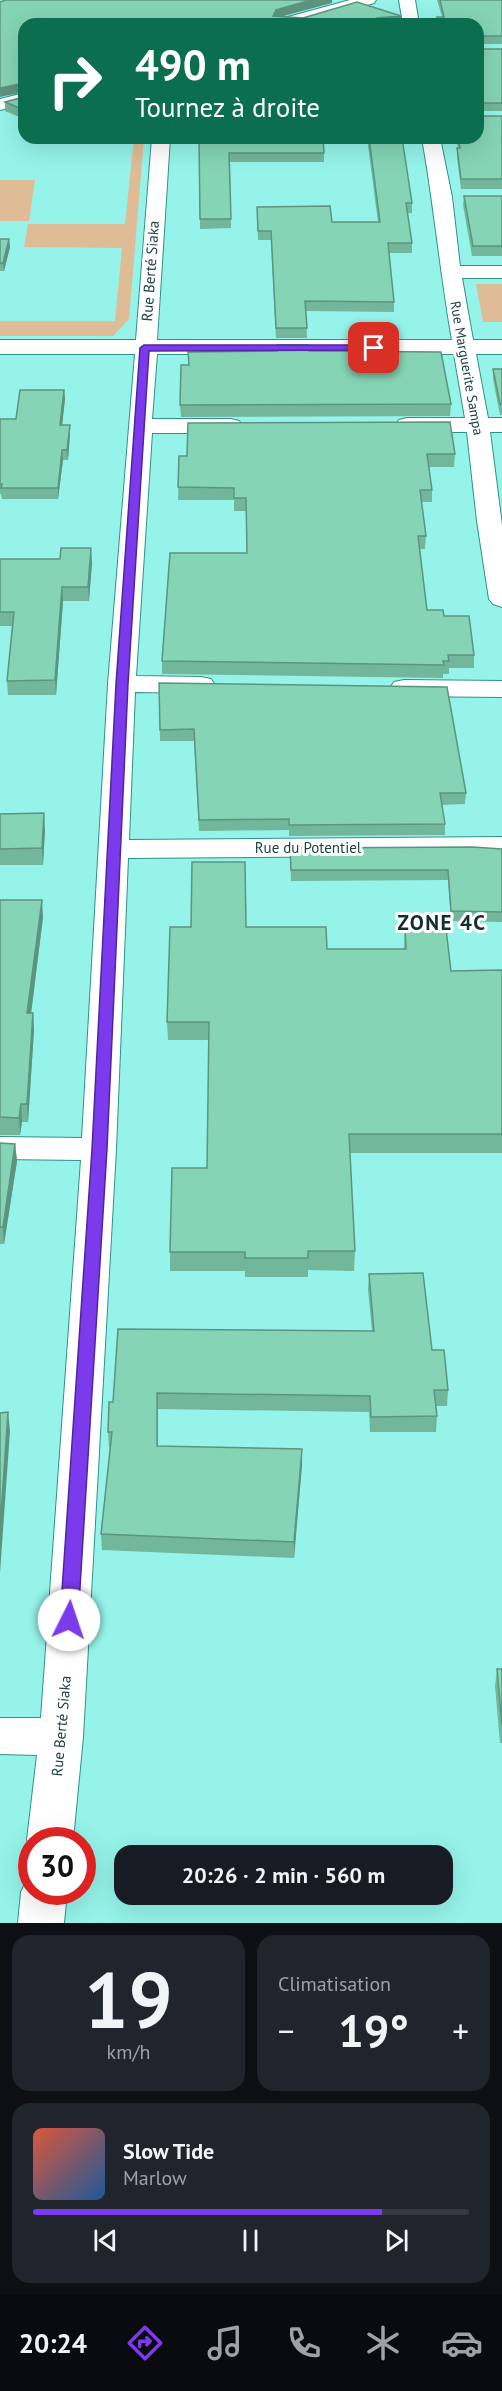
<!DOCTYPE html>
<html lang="fr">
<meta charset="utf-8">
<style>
body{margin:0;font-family:"PT Sans",sans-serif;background:#20242c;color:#f1f3f6;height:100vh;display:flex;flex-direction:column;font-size:22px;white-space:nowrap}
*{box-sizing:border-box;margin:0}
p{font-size:20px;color:#9ea1a6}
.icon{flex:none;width:33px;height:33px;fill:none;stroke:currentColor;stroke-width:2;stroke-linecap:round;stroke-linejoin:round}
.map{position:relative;height:1923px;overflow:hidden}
.drawer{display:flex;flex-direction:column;gap:12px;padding:12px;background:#0d0f14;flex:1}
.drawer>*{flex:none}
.top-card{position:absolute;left:18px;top:18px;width:466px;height:126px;border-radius:18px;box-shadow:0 6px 24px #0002;background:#0b6e4f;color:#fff;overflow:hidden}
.speed{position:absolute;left:18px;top:1827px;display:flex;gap:12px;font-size:30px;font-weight:700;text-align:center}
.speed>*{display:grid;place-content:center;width:78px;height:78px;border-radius:50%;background:#171b24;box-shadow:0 6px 24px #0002;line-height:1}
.speed .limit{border:9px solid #d22;background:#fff;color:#111}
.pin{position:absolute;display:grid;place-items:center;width:51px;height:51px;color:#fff;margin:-26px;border-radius:12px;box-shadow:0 3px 9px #0006}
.me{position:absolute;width:66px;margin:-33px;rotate:4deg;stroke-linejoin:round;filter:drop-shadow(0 0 4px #0008)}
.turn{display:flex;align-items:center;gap:21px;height:126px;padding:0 18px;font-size:27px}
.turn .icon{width:78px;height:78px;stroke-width:2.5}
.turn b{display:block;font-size:42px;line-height:51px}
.big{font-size:45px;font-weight:700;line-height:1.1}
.drawer .card{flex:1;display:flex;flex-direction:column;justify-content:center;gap:9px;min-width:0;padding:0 21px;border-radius:18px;background:#20242c}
.drawer .dial{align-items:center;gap:0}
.dial b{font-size:78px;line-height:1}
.song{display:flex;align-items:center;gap:18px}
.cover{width:72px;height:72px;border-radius:9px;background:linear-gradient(135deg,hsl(10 70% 55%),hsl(210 70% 35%))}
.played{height:6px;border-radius:3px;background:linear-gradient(90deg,#7c3aed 80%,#363941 80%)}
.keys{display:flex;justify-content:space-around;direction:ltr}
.heat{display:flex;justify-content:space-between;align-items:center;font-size:33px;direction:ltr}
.drawer .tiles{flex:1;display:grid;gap:12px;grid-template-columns:1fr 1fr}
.card:last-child{grid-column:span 2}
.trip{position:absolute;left:114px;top:1845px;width:339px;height:60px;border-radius:18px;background:#171b24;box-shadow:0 6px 24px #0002;font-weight:700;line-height:60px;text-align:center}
.menu{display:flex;height:96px;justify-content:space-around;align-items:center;background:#090b0e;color:#9ea1a6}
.menu .icon{width:42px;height:42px}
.menu .active{color:#7c3aed}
.menu b{font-size:27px;color:#f1f3f6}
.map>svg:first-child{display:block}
.green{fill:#e0bc96}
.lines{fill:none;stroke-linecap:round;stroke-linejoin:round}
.minor-casing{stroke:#2f928a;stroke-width:2}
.minor{fill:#fff;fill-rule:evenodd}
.wall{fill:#72b69c}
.shaded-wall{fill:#5d947f}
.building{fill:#85d4b5;stroke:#5d947f;stroke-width:1.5}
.route{fill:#7c3aed;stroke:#51269a;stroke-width:1.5}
.labels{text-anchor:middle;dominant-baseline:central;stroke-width:6;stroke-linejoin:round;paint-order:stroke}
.far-street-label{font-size:14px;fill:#1c4340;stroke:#fff}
.street-label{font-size:15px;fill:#1c4340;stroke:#fff}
.district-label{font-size:21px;font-weight:bold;letter-spacing:1.5px;fill:#12302d;stroke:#fff}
</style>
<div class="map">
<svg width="502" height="1923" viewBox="0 0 502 1923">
<rect width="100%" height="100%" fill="#95f3e9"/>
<path class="green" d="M134 138H144L129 319 113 336H0V321H115L122 248 24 247 28 224H125Z
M0 180H35L29 221H0Z
M476 284H502V322H483Z"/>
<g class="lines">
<defs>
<path id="minor" d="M350 0H376L374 3 302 24H275L277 20Z
M399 0H415L419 24H403Z
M24 93V104L0 110V99Z
M152 138H170L157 340H452C440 273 434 205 422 138H440L452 197 460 266H502V278H462L473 340H502V354H476L488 418H502V432H490L502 525V607L493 604 489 599 477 521 467 432H407L399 430 395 425 399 420 407 418H465L454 354H157L152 419H231L239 421 243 426 239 431 231 433H152L136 676 201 677 211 679 215 685 211 691 201 693 135 692 129 840 502 837V855L128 858 116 1149 83 1737 73 1840H32V1849L27 1840 37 1755 0 1754V1718H41L81 1160 0 1159V1137L82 1138 108 684 135 354H0V340H136Z
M404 680 502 681V697L404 696 394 694 390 688 394 682Z
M32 1876V1892H67L64 1923H18L21 1892 28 1878Z"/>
</defs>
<use href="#minor" class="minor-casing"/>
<use href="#minor" class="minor"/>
</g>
<path class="wall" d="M437 0H502V44H478V24H436L437 17H442Z
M478 49H502V111H478Z
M24 97V119L5 111V102Z
M502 116V189H461L457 157V148H458L456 138H478Z
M199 138 324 153V162H230L231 228 200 229Z
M367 138H402L412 203V213H407L412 243V253H389L394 302V312L306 311 307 338H276L271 240H258L257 207 332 222H378Z
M464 196H502V256H472L463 205Z
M0 239H9L10 247 4 271H0Z
M309 351 451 404 450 416 181 417 180 405 189 365Z
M493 369H502V415H500L493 379Z
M64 390 65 399 62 425H70V435L68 460H63L58 499H2L1 494H0V419H16Z
M455 454 454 467H429L432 490V502H421L426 536 425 549H420L427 610 444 616 474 655V668H449V674H443V678L162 674V661L247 553 246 511H234V500H178L179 456Z
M0 559 92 562 89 601H63L56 695H8L7 681 12 626H0Z
M159 683 466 793 465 804 442 805 445 824V835L289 836V830L199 831 194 741H160Z
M0 814 45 829 43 865H0Z
M290 848 502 849V922L451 921 448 880 291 881Z
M0 900 43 917 31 1013H33L34 1030 28 1122H22L20 1135H0Z
M246 927 327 949H404L405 929 451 971 502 970V1153H350L355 1251 354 1271 308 1270V1277H245V1271H170V1252L207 1168 209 1040H168L167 1022Z
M0 1143 15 1144 17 1161 4 1244H0Z
M369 1274 432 1350 448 1390 447 1406H436L437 1416 436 1432H370L369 1412 158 1409V1447L302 1449V1465L294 1558 102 1550 101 1534 110 1447H109L108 1432 113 1402 372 1331 368 1290Z
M497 1669H502V1743H500L495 1686Z"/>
<path class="shaded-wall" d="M311 0H332V3L276 18 273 16 276 10Z
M401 16V24H377V18Z
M353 21V24H330Z
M24 83V92L0 97V88Z
M9 239 10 247 4 271 3 263Z
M64 390 65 399 61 435 60 425Z
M70 425V435L68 460 67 450Z
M62 450 63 460 58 499V488Z
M91 548 92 562 89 601 88 587Z
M62 587 63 601 56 695 55 680Z
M44 813 45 829 43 865 42 848Z
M42 900 43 917 29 1030 27 1013Z
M33 1013 34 1030 28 1122 27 1104Z
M21 1104 22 1122 20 1135 19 1118Z
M15 1144 17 1161 4 1244 3 1227Z
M8 1412 10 1431 0 1573V1530Z
M302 1449V1465L294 1558V1542Z"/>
<path class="building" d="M6 0H311L276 10 273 16 303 18 357 2 401 16 377 18 378 24H354L353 21 330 24H24V57H23L24 58V83L0 88V2Z
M440 0H502V36H478V24H437V17H444Z
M478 49H502V103H478Z
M24 97V110L5 102Z
M478 116H502V179H461L457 148H460L458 138H478Z
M199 138H323L324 153H229L231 219H200Z
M369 138H402L412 203H406L412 243H388L394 302 305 301 307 328H276L271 231H258L257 207 330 206 332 222H380Z
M464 196H502V246H473Z
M0 239H9L3 263H0Z
M277 345H308L309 351 441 352 451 404 180 405 181 365H189L188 352 277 351Z
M493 369H502V404H500Z
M20 390H64L60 425H70L67 450H62L58 488H1L2 484H0V419H16Z
M450 422 455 454H427L432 490H420L426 536H418L427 610H443L444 616H469L474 655H448L449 661H443L444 665 162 661 170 553H247L246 498H234V488L178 487 179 456H187L188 423Z
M61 548H91L88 587H62L55 680 7 681 14 612H0V559H60Z
M159 683 447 687 466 793H440L445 824 289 825V819L199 820 194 729 160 730Z
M44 813 42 848 0 849V814Z
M473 847 502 849V912L451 911 448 870H291L290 848Z
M192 862H245L246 927H326L327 949H406L405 929H446L451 971 502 970V1134H349L355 1251H308V1258H245V1252H170L172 1168H207L209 1022H167L170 927H191Z
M0 900H42L27 1013H33L27 1104H21L19 1118 0 1117Z
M0 1143 15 1144 3 1227H0Z
M423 1273 432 1350H444L448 1390H434L437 1416 371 1417 370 1396 157 1393V1446L302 1449 294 1542 101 1534 112 1432H108L109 1402H113L118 1329 374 1331 369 1274Z
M8 1412 0 1530V1413Z
M497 1669H502V1725Z"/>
<path class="route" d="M374 345 377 346V350L149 351 128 684 107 1149 78 1620 75 1625 69 1627 63 1625 60 1620 92 1149 116 684 140 348 144 345Z"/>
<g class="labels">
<g class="far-street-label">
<text transform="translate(467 368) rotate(80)">Rue Marguerite Sampa</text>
</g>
<g class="street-label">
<text transform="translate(150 271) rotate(-86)">Rue Berté Siaka</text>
<text x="308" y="847">Rue du Potentiel</text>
<text transform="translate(61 1726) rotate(-85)">Rue Berté Siaka</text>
</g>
<g class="district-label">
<text x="442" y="922">ZONE 4C</text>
</g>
</g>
</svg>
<div class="speed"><div class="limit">30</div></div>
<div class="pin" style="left:374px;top:348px;background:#d93025"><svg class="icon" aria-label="arrive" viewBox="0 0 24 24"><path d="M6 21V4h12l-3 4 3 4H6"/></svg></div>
<svg class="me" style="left:69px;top:1620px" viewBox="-20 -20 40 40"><circle r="19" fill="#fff"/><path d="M0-13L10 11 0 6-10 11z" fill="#7c3aed"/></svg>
<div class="trip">20:26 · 2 min · 560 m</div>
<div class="top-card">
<div class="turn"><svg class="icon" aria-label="right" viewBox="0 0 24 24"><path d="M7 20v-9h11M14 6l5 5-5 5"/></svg><div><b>490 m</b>Tournez à droite</div></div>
</div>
</div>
<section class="drawer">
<div class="tiles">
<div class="card dial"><b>19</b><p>km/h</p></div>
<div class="card"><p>Climatisation</p>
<div class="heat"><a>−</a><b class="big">19°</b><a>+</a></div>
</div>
<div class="card">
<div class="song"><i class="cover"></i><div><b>Slow Tide</b><p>Marlow</p></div></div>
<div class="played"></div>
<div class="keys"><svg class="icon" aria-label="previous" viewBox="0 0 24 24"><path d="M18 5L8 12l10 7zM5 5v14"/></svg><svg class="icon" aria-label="pause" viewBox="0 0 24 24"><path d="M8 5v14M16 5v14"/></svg><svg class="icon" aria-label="next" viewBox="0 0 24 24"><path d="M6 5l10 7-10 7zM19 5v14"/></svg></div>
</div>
</div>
</section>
<nav class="menu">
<b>20:24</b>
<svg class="icon active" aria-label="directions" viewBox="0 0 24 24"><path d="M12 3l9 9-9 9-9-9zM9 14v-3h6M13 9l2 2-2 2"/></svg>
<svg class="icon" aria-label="music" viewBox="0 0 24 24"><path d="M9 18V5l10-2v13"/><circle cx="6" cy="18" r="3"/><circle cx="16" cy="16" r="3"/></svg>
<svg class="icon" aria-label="phone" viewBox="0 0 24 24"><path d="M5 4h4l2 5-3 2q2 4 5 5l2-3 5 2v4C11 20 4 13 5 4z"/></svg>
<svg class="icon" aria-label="climate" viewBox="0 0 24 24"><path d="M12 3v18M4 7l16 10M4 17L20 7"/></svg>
<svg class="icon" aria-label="car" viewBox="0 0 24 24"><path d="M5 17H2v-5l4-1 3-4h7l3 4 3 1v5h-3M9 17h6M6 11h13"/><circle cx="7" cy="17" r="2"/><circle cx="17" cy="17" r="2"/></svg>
</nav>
